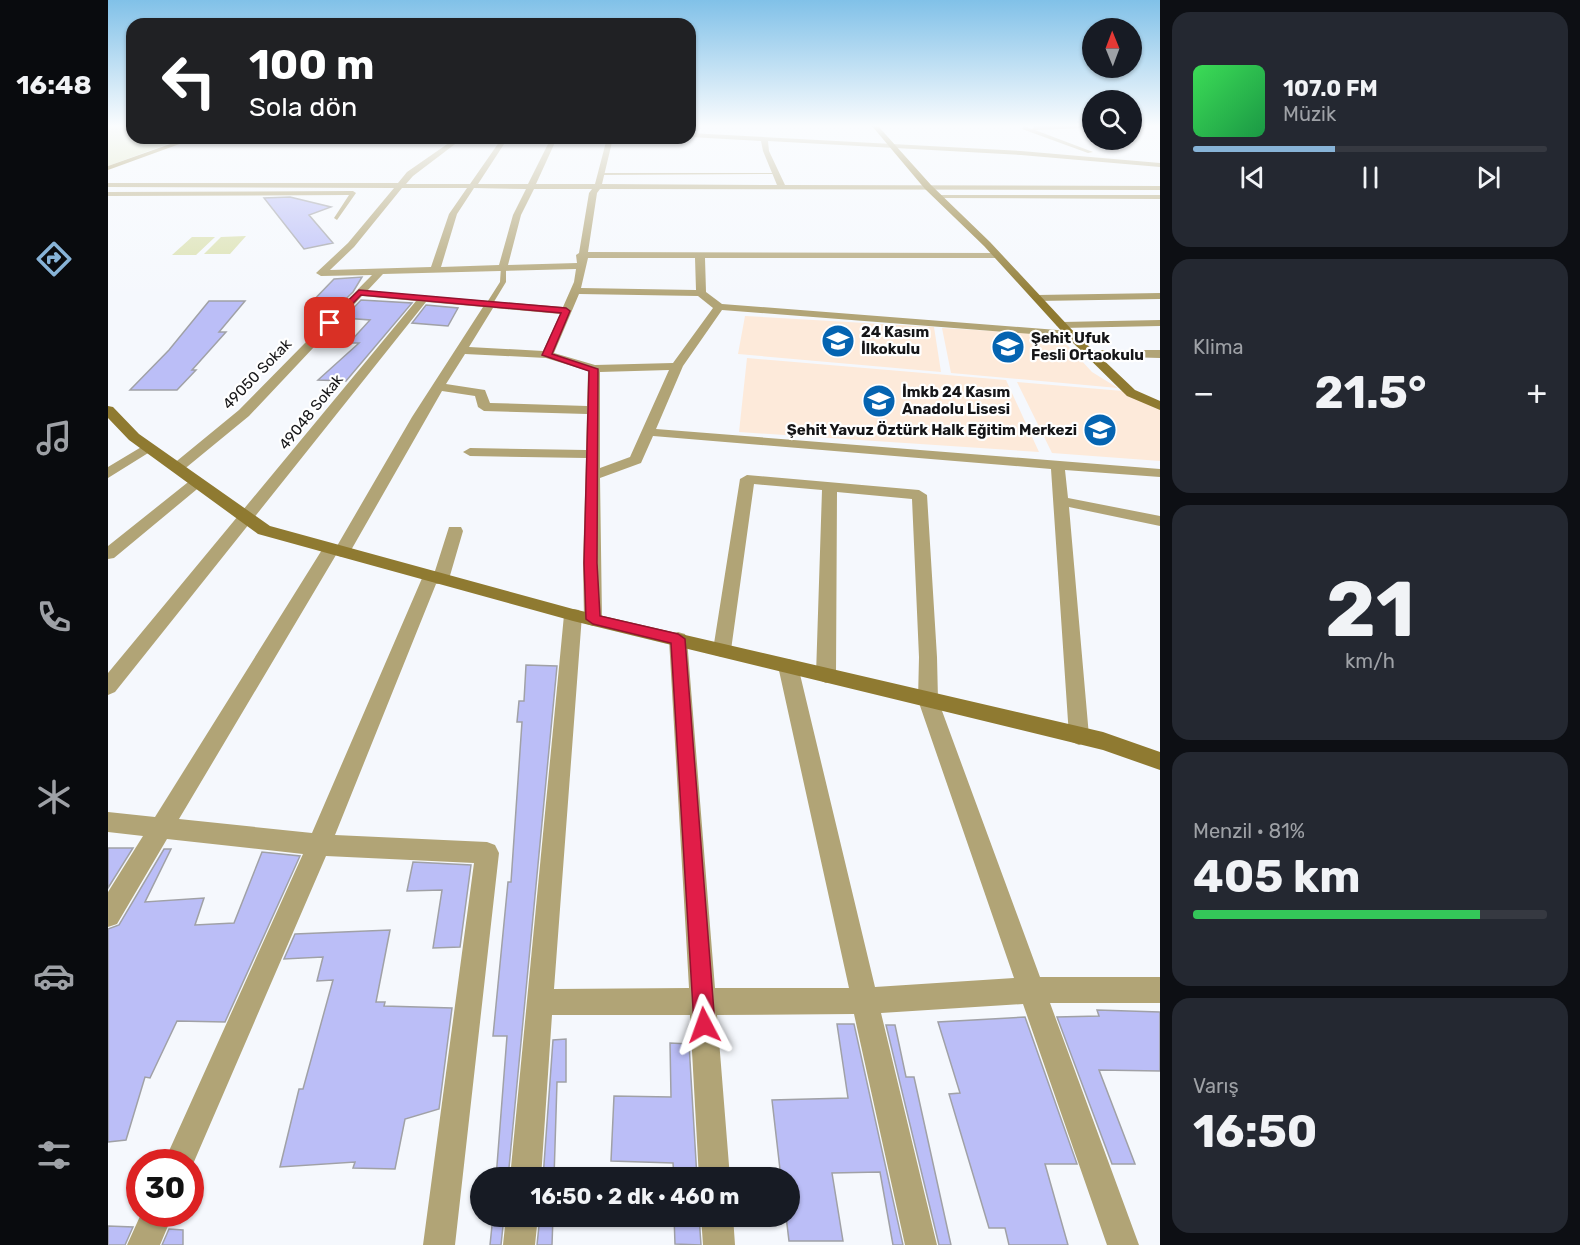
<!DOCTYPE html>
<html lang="tr">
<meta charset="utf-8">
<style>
body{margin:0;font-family:Rubik,sans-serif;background:#242831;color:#f1f3f6;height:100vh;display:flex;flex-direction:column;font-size:22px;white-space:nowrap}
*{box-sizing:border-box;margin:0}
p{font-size:20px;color:#9ea1a6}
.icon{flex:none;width:33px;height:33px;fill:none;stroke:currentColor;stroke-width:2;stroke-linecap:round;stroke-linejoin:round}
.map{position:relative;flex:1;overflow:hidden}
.drawer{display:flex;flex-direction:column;gap:12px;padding:12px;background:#0d0f14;width:420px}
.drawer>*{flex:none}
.guide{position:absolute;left:18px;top:18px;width:570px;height:126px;border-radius:18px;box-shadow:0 2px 4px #0004;background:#202124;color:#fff;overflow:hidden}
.needle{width:39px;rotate:359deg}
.fabs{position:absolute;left:974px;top:18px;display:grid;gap:12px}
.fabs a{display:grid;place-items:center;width:60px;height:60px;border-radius:50%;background:#171b24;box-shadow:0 2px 4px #0004;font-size:30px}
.speed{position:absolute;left:18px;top:1149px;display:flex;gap:12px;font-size:30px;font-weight:700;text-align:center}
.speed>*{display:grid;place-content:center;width:78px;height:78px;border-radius:50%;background:#171b24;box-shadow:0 2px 4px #0004;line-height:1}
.speed .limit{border:9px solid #d22;background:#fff;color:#111}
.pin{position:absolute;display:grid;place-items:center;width:51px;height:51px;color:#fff;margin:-26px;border-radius:12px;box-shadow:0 3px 9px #0006}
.me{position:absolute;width:66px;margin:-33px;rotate:356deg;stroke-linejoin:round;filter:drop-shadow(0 0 4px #0008)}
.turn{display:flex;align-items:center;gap:21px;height:126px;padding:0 24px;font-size:27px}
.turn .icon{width:78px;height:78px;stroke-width:2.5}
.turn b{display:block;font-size:42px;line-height:51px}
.big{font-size:45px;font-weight:700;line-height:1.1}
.drawer .widget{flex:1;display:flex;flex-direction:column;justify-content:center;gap:9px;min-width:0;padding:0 21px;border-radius:18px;background:#242831}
.drawer .dial{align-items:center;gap:0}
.dial b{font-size:78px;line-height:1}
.song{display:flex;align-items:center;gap:18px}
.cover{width:72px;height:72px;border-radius:9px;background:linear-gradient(135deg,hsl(130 70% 55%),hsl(140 70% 35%))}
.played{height:6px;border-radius:3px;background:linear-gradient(90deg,#87b3d7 40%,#363941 40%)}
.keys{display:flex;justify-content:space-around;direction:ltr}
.heat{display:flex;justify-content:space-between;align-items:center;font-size:33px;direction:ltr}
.charge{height:9px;border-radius:4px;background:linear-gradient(90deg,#34c759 81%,#363941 0)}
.trip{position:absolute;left:362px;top:1167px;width:330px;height:60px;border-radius:30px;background:#171b24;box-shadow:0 2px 4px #0004;font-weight:700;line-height:60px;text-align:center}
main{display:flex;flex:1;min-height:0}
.dock{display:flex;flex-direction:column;width:108px;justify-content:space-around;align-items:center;background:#090b0e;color:#9ea1a6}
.dock .icon{width:42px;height:42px}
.dock .active{color:#87b3d7}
.dock b{font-size:27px;color:#f1f3f6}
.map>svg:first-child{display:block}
.education{fill:#fdeada}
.green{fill:#dae0ae}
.building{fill:#bbbef7;stroke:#a0a1a6;stroke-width:1.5}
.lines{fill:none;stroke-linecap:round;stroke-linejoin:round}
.lane{fill:#b1a476;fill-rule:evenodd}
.street{fill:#b1a476;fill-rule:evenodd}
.secondary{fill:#8f7a31;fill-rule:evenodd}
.route{fill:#e11d48;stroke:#92132f;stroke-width:1.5}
.labels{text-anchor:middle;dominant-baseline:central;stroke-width:4.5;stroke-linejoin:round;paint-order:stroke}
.far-poi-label{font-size:15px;font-weight:bold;fill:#161618;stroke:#fff;text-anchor:start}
.far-street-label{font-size:15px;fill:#161618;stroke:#fff}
</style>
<main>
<nav class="dock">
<b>16:48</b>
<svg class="icon active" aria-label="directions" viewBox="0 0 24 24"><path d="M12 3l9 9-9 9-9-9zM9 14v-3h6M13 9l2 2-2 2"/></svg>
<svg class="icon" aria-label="music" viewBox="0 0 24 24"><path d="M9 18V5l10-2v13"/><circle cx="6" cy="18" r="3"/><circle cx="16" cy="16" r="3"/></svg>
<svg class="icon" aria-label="phone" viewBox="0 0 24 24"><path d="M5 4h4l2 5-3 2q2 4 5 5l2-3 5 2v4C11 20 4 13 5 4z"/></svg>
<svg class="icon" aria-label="climate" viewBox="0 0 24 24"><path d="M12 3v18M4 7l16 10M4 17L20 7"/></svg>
<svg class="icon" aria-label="car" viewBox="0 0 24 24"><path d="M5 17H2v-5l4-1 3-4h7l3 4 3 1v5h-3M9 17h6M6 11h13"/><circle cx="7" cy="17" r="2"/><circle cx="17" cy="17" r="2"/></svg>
<svg class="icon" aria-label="filters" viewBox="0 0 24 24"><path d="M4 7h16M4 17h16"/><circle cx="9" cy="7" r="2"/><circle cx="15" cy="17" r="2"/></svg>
</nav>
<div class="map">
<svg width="1052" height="1245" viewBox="0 0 1052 1245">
<rect width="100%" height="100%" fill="#f5f8fd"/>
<path class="education" d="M637 316 826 327 833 372 630 354Z
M834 328 950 335 984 372 1010 388 843 373Z
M639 358 898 380 931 452 631 432Z
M909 382 1015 391 1052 407V461L944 453Z"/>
<path class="green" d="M0 126H24V138H76L0 166Z
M138 236 122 254H96L113 237Z
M84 237H107L88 255H64Z"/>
<path class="building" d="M182 197 223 207 201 215 225 243 196 249 156 198Z
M254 277 245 292 219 317 207 316 211 312H203L208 307 200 306 226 279Z
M253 300 304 303 238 381 210 380 251 343H241L262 320 236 318Z
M101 301H137L111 332H118L84 370H88L69 390H22L61 350Z
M318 305 350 308 340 326 304 323Z
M418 665 449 666 400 1178H388L399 1036H385L400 882H403L414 722H409L411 701H416Z
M0 848H25L0 888Z
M56 849H63L37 902 96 898 87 925 126 923 154 852 192 856 117 1022 69 1021 42 1078 37 1077 18 1140 0 1142V929L11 925Z
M305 862 363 865 352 947 325 948 334 890 299 891Z
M282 930 268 1002H277L276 1006 344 1008 331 1109 297 1119 287 1169 245 1168 247 1162 172 1167 191 1089H195L225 980 209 981 215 957 176 959 187 934Z
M989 1010 1052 1012V1071L991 1070 1027 1164H1004L949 1017 991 1016Z
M917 1017 969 1164H937L960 1245H901L897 1228H881L841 1094 852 1093 830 1022Z
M729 1024H746L795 1245H785L772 1172 724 1173 735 1241H681L678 1216H681V1178H673L664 1100 740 1098Z
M778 1025H787L798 1077H806L843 1245H831Z
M458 1039V1082H449L446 1178H435L445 1040Z
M562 1043 581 1044 589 1178H566L565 1163 503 1161 506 1096 563 1097Z
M385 1216H396L393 1245H382Z
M432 1216H445L444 1245H429Z
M566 1216H591L593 1245 567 1244Z
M0 1226 25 1227 17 1245H0Z
M61 1229 75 1230V1245H54Z"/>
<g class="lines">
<path class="lane" d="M493 173H668L670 174 491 175Z
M0 192 245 191 248 193 229 220 226 218 241 195 0 196Z
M830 195H1052V199L828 198Z
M393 266 398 267V282L384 305H380L378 304 392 282Z"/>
<path class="street" d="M916 126 924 129 927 126H984L983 128 927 130 985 152 980 153 914 129Z
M582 133 913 151 1052 163V167L913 155 660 141 661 151 677 185 1052 186V190L492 189 489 193 480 252 892 253V257L889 258H597L598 292 614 304 962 331 968 334 962 337 614 310 575 366 548 429 1052 469V477L957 470 960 498 1052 516V526L961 507 981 736 978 742 971 745 964 742 961 736 943 469 545 436 533 463 492 478 494 619 491 624 485 626 479 624 476 619 475 563 478 458 362 456 355 452 362 448 478 450 479 414 376 411 370 407 367 396 334 391 242 552 240 556 234 557 228 555 71 819 204 833 315 576 317 572 327 571 341 527H353L355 531 341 579 339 583 328 584 227 835 379 842 387 845 391 853 347 1245H315L366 863 218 856 82 1171V1162H56L195 854 59 839 9 924 0 927V892L35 836 0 832V812L47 817 217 545 223 544 229 546 304 417 375 307 318 302 7 692 0 695V673L308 301 254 296 141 416 74 471H64L62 468 64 465 131 410 264 275 213 276 208 273 240 243 286 188 0 187V183H290L299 172 348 138H355L305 176 298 184H362L394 138H400L370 184H420L443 138H449L428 184H487L499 138H505L494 184 669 185 655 151 653 141 582 137ZM294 188H359L341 214 323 267 222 270 246 247ZM366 188 418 189 405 215 391 265 333 267 349 214ZM426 189H484L481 193 471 253 468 255 469 263 400 265 413 215ZM480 258H587L588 290 473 288ZM468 269 466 282 455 307 259 291 275 274ZM471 294 590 296 605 308 565 363 487 365 446 353ZM385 308 452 314 435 351 361 347ZM357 354 438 358 480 371 479 406 382 403 377 390 338 384ZM561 370 522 457 492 468V372Z
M1052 293V299L929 301 924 298 929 295Z
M1052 320V326L954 328 948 325 954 322Z
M983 350H1052V358L979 356 977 354Z
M40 443 47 447 45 450 0 478V467Z
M639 475 811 490 819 495 829 657 830 700 932 977H1052V1003H942L1031 1245H999L915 1004 773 1013 829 1245H797L746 1014 609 1015 622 1178H591L582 1015H444L433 1178H402L456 615 459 610 465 609 471 610 474 615 446 989 581 988 561 639 563 634 570 632 577 634 579 639 607 988H741L670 666 673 661 680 659 687 661 690 666 767 987 906 978 810 700 811 657 804 499 729 492 728 675 725 680 718 683 711 680 708 675 714 490 646 484 623 650 621 655 614 657 607 655 605 650 632 479Z
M89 478 94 479 96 482 94 485 6 558 0 559V546L84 479Z
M33 1214H65L52 1245H19Z
M398 1216H430L427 1245H395Z
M593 1216H625L627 1245H595Z"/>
<path class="secondary" d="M764 126H770L823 185 882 242 966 332 1027 390 1052 401V410L1019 396 958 336 876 246 817 189Z
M79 138H88L0 170V166Z
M0 406 5 407 31 434 162 526 465 609 995 732 1052 752V770L995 750 465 621 150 534 21 440 0 418Z"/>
</g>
<linearGradient id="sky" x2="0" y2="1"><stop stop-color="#81c1e8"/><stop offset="0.42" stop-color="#fafcfe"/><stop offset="1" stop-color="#fafcfe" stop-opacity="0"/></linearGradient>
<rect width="1052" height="300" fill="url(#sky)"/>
<path class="route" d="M251 290 458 308 462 311 444 354 490 369 489 563 492 616 570 634 577 639 607 1025 604 1032 596 1035 589 1032 586 1025 563 643 485 624 478 619 476 563 481 371 434 355 453 313 253 295 225 324H219V321Z"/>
<defs>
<symbol id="school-disc" viewBox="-11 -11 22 22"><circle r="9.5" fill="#0564b1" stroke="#fff"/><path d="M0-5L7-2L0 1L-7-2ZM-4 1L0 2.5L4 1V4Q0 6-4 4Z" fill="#fff"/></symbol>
</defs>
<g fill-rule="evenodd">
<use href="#school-disc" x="711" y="322" width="38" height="38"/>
<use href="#school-disc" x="881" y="328" width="38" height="38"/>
<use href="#school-disc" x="752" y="382" width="38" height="38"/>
<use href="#school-disc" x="973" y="411" width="38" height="38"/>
</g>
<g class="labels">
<g class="far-poi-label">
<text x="753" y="332">24 Kasım<tspan x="753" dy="17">İlkokulu</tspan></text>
<text x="923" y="338">Şehit Ufuk<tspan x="923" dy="17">Fesli Ortaokulu</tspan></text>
<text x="794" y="392">İmkb 24 Kasım<tspan x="794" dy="17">Anadolu Lisesi</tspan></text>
<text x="969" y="430" text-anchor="end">Şehit Yavuz Öztürk Halk Eğitim Merkezi</text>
</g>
<g class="far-street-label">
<text transform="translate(149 374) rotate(-46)">49050 Sokak</text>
<text transform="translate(203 412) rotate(-51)">49048 Sokak</text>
</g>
</g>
</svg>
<div class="fabs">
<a><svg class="needle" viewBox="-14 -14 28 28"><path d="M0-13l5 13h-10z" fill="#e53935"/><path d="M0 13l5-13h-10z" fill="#9ea1a6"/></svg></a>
<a><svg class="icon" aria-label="search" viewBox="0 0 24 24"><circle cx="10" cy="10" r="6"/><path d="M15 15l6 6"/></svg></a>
</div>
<div class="speed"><div class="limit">30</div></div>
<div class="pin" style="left:222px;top:323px;background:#d93025"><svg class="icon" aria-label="arrive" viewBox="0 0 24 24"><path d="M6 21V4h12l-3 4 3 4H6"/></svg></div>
<svg class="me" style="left:596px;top:1025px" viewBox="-20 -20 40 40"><path d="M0-17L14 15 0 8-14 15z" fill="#e11d48" stroke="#fff" stroke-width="4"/></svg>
<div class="trip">16:50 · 2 dk · 460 m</div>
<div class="guide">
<div class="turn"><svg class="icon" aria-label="left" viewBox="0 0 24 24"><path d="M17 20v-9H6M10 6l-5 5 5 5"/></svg><div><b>100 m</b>Sola dön</div></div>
</div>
</div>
<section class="drawer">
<div class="widget">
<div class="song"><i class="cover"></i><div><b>107.0 FM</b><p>Müzik</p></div></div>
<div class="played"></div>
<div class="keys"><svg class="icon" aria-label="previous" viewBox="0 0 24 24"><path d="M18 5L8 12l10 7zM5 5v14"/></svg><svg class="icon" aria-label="pause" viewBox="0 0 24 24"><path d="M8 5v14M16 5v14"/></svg><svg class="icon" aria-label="next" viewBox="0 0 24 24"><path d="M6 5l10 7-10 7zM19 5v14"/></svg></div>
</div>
<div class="widget"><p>Klima</p>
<div class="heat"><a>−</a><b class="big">21.5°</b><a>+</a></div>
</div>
<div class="widget dial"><b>21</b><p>km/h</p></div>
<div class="widget"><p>Menzil · 81%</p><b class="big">405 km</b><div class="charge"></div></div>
<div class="widget"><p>Varış</p><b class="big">16:50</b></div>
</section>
</main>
